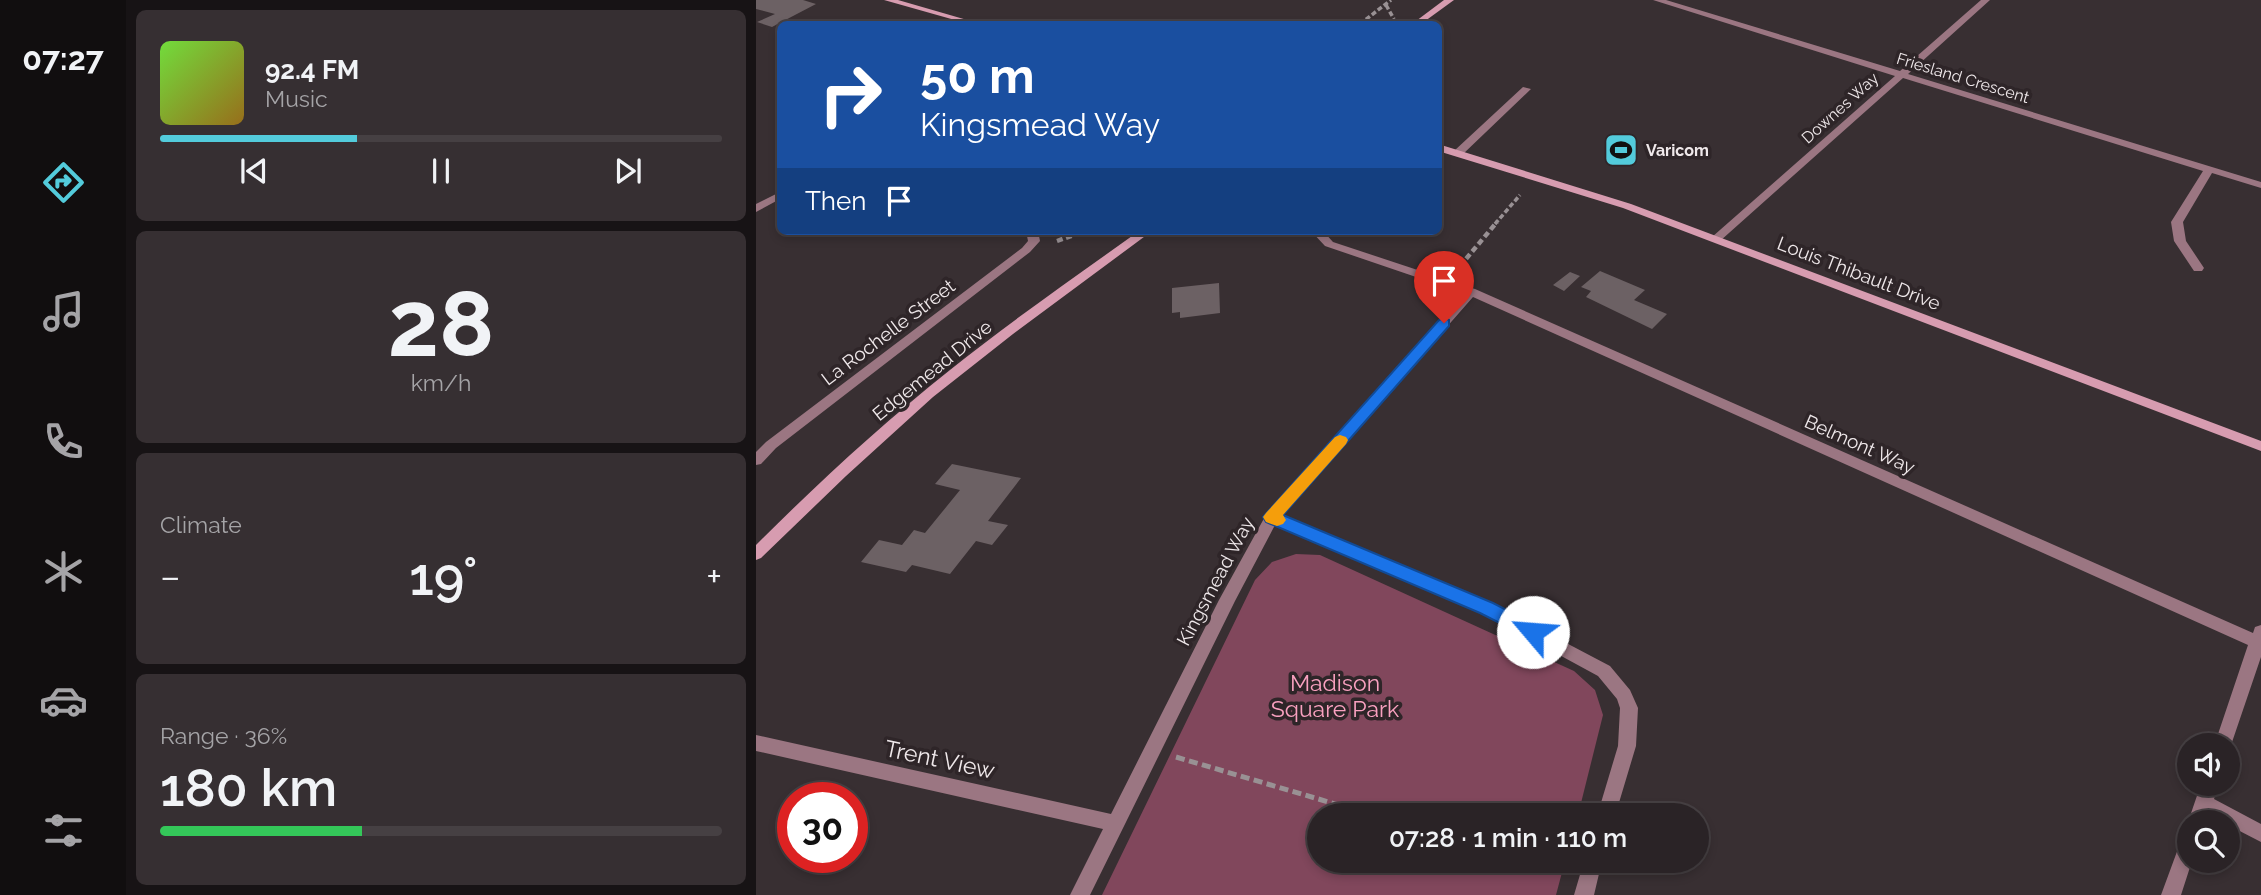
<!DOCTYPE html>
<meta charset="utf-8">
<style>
body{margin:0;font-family:Raleway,sans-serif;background:#362f32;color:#f1f3f6;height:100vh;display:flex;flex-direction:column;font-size:26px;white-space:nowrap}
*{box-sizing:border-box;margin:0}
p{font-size:23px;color:#a5a4a7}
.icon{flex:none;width:38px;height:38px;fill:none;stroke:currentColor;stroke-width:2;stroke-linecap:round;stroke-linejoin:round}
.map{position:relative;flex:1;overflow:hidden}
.sheet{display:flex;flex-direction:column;gap:10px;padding:10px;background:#171315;width:630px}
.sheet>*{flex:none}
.banner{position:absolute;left:21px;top:21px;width:665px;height:214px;border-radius:10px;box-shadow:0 4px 10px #0003,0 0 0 2px #464043;background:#1a4fa0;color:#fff;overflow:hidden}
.buttons{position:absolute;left:1421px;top:733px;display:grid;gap:14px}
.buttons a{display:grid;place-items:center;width:63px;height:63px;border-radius:50%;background:#2a2326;box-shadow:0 4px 10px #0003,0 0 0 2px #464043;font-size:35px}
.speed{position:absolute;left:21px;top:782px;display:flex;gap:14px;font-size:35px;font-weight:700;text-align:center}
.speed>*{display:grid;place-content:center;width:91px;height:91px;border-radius:50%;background:#2a2326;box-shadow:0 4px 10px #0003,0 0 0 2px #464043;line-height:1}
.speed .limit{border:10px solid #d22;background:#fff;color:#111}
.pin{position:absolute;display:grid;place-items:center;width:60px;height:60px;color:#fff;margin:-72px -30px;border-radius:50% 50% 50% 0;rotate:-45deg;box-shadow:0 0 7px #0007}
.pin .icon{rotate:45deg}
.me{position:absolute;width:77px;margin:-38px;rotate:297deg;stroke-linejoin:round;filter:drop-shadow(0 0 5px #0008)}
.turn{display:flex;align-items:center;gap:24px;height:147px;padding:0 28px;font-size:32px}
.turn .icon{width:91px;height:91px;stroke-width:2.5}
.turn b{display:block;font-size:49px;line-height:60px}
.then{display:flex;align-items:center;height:66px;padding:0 28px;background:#0003;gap:14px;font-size:26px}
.big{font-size:52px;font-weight:600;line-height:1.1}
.sheet .card{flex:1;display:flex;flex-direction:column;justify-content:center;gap:10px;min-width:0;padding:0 24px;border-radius:10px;background:#362f32}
.sheet .dial{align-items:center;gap:0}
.dial b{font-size:91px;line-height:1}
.song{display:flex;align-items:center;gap:21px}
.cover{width:84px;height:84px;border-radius:10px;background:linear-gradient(135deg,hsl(100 70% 55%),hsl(40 70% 35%))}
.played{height:7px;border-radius:4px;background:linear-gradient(90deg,#53cbdb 35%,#464043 35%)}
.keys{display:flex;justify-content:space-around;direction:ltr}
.heat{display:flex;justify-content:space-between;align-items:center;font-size:38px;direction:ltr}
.charge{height:10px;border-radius:5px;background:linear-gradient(90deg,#34c759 36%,#464043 0)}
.trip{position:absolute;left:551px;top:803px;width:402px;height:70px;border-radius:35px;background:#2a2326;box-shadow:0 4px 10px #0003,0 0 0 2px #464043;font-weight:600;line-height:70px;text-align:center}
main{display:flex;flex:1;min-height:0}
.tab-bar{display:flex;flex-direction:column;width:126px;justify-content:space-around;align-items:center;background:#110e0f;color:#a5a4a7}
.tab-bar .icon{width:49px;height:49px}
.tab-bar .current{color:#53cbdb}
.tab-bar b{font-size:32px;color:#f1f3f6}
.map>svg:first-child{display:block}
.green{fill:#81475c}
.building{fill:#6c6164}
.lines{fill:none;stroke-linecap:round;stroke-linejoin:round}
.path-far2{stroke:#999194;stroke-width:3.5;stroke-dasharray:5 2.5;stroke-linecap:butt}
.path-far1{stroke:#999194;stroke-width:4.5;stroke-dasharray:6 3.5;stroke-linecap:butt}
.path{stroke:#999194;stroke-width:5;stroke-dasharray:9 4.5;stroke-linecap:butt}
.street{fill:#9b7682;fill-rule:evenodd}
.secondary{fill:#d79cb0;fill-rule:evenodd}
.route{fill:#1a73e8;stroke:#114b97;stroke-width:2}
.slow{fill:#f59e0b}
.labels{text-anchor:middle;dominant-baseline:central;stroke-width:7;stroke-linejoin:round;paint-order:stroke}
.far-street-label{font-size:16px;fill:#efe8ea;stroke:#2e2528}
.far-poi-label{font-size:16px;font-weight:bold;fill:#efe8ea;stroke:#2e2528;text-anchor:start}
.street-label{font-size:19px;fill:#efe8ea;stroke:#2e2528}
.near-park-label{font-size:23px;fill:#faa1c0;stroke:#2e2528}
.near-street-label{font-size:23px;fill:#efe8ea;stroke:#2e2528}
</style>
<main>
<nav class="tab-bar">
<b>07:27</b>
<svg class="icon current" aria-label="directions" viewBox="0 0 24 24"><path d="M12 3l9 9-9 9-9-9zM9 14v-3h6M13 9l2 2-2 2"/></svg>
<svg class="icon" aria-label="music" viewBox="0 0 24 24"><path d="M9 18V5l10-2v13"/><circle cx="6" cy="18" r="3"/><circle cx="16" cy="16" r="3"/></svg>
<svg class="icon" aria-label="phone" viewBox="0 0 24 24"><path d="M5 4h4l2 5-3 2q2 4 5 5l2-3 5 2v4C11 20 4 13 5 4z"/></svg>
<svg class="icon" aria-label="climate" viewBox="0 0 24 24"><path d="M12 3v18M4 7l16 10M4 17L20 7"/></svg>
<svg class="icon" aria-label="car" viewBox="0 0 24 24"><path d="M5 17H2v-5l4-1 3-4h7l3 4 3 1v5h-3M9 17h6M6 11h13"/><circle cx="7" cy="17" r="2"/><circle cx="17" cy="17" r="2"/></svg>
<svg class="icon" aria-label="filters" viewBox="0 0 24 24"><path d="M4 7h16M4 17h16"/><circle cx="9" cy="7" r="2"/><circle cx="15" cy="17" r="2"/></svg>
</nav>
<section class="sheet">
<div class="card">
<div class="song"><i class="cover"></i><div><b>92.4 FM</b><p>Music</p></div></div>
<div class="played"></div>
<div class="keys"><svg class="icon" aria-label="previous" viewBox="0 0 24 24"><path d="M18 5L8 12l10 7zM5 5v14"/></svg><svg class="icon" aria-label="pause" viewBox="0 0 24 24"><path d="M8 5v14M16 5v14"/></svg><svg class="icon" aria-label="next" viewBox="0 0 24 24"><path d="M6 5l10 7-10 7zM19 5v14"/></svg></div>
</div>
<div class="card dial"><b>28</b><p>km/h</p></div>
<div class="card"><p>Climate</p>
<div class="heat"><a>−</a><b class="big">19°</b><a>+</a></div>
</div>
<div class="card"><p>Range · 36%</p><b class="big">180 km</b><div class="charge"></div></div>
</section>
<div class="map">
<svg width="1505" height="895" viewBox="0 0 1505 895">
<rect width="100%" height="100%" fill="#382f32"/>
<path class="green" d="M540 554 564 555 818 671 839 690 847 715 822 815 564 816V861H809L800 895H346L499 580 516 562Z"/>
<path class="building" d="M0 0H47L60 4 16 27 1 22 19 14 0 9Z
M844 271 889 290 878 300 911 314 896 329 830 297 835 291 825 287Z
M814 272 824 276 808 291 797 285Z
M463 283 464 313 424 318V312L416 313V288Z
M196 464 265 478 232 521 252 525 236 545 220 541 194 574 156 565 150 572 105 562 123 540 146 545 158 530 169 533 204 490 179 484Z"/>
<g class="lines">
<path class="path-far2" d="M630 5 638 19
M604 24 635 0
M739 224 764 195"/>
<path class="path-far1" d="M301 241 329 231
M704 266 741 222"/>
<path class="path" d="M420 757 620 816
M777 861 808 870"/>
<path class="street" d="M897 0H910L1144 71 1225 0H1234L1152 74 1505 182V188L1456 173 1427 222 1430 241 1448 268 1446 271H1438L1418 241 1415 222 1447 171 1147 78 964 241H956V237L1139 76Z
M767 87 775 89 706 155H698V151Z
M24 192V199L0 212V204Z
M270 231H282L284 241 274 252 20 448 5 464 0 465V452L10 442 266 248 272 241Z
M555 231H567L577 242 719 289 1497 633 1499 627 1505 625V657L1473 751 1472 746H1458L1492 645 717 297 526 515 736 604 854 666 874 690 882 708 880 746 859 816H841L862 746 864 708 861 699 842 676 724 612 519 525 479 601 334 895H314L347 829 0 751V735L355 814 463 600 511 513 707 293 569 246Z
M1445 784H1463L1458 799 1505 824V842L1472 825V822L1453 815 1450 822H1433V825L1432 822Z
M1433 835V861H1436L1425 895H1405L1426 838Z
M828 861H846L838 895H818Z"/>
<path class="secondary" d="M128 0H142L225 24H213Z
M688 0H698L665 24H656Z
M682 144 875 204 1505 441V451L867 208 682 151Z
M383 231H396L257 334 177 397 90 476 5 558 0 560V545C62 483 126 424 194 370 255 321 319 277 383 231Z"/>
</g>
<path class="route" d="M688 318 693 320V326L527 515 737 603 783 627 786 632 783 638 777 640 724 613 510 522 507 517 683 320Z"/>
<path class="slow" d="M584 435 590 437 592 440 590 444 527 515 530 520 527 524 521 526 510 522 507 517 510 513 579 437Z"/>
<defs>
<symbol id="stadium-square" viewBox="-11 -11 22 22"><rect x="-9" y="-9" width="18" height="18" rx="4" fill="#53cbdb" stroke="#2e2528"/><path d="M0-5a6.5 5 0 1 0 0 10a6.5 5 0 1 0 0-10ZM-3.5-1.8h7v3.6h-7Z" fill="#111"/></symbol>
</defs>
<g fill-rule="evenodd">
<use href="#stadium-square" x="846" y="131" width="38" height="38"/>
</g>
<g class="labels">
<g class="far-street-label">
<text transform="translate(1207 78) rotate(17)">Friesland Crescent</text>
<text transform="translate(1084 108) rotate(-42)">Downes Way</text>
</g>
<g class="far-poi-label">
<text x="890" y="150">Varicom</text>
</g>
<g class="street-label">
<text transform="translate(1103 273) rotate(21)">Louis Thibault Drive</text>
<text transform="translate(132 332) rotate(-37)">La Rochelle Street</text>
<text transform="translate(176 370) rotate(-39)">Edgemead Drive</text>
<text transform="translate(1104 444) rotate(24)">Belmont Way</text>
<text transform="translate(459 581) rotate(-62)">Kingsmead Way</text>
</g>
<g class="near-park-label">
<text x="579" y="682">Madison<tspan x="579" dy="26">Square Park</tspan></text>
</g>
<g class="near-street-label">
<text transform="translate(184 759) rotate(12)">Trent View</text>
</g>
</g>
</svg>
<div class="buttons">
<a><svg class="icon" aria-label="sound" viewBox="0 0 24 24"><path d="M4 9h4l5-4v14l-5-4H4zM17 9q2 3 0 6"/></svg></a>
<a><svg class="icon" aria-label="search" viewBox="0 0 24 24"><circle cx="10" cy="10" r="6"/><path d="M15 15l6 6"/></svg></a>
</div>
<div class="speed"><div class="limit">30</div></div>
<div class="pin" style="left:688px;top:323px;background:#d93025"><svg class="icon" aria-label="arrive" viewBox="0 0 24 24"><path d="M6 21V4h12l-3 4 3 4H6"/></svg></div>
<svg class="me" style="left:777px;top:632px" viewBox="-20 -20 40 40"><circle r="19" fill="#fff"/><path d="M0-13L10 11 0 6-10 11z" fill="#1a73e8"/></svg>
<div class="trip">07:28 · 1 min · 110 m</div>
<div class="banner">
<div class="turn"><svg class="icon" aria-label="right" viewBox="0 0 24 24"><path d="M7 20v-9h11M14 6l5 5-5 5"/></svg><div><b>50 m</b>Kingsmead Way</div></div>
<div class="then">Then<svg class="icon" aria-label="arrive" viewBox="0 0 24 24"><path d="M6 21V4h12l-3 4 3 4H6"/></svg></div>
</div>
</div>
</main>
